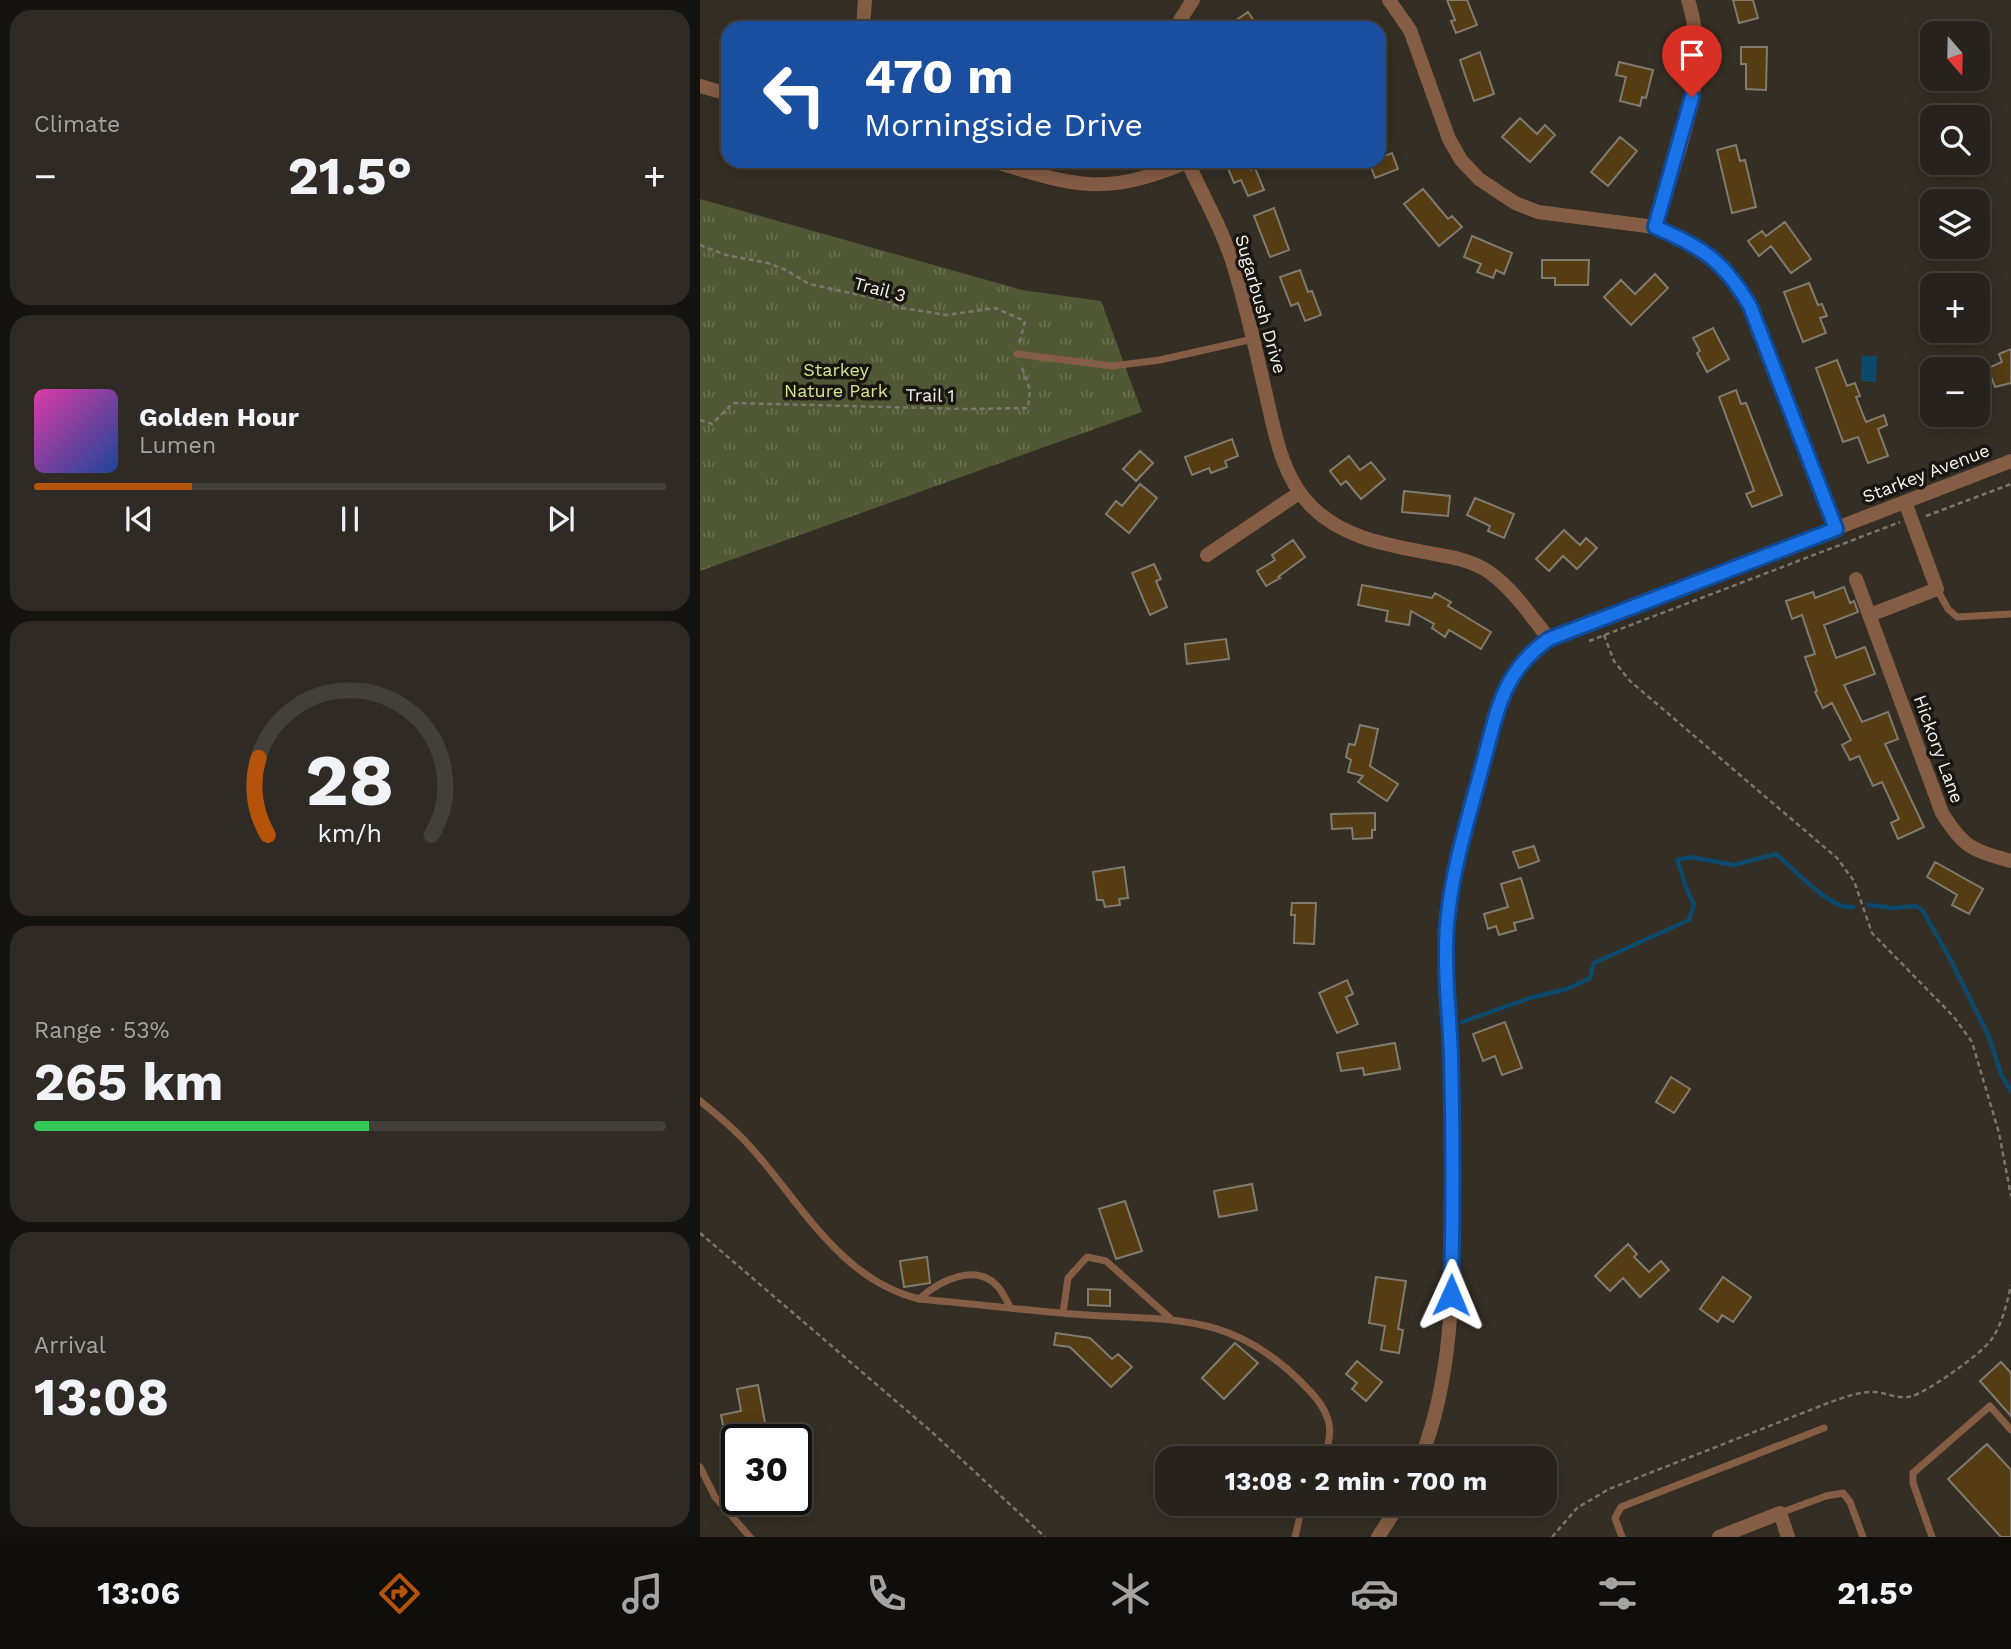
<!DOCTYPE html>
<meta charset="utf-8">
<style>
body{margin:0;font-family:"Work Sans",sans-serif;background:#2f2a24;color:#f1f3f6;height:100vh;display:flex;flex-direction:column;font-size:26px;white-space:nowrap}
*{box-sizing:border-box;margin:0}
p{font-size:23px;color:#a4a4a3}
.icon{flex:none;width:38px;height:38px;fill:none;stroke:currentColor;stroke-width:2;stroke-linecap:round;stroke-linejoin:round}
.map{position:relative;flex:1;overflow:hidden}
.details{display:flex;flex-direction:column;gap:10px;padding:10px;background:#15130f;width:700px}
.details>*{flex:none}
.guide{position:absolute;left:21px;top:21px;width:665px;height:147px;border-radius:21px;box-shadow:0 4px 18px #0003,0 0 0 2px #433f3a;background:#1a4fa0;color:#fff;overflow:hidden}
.needle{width:46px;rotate:160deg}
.tools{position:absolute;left:1220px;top:21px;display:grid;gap:14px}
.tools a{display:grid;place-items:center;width:70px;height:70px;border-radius:14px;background:#27221b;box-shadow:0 4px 18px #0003,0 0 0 2px #433f3a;font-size:35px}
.speed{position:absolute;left:21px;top:1424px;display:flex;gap:14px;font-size:35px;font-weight:700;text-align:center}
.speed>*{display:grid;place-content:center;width:91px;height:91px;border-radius:50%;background:#27221b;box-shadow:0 4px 18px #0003,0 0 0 2px #433f3a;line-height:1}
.speed .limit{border:4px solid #111;border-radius:10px;background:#fff;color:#111}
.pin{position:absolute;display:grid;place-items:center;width:60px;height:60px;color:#fff;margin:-72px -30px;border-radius:50% 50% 50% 0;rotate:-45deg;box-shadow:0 0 7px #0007}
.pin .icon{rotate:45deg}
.me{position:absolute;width:77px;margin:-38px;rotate:1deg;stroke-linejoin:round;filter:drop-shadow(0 0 5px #0008)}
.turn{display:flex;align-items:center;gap:24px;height:147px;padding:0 28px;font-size:32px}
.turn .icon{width:91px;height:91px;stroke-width:2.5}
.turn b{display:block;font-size:49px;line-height:60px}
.big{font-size:52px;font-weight:700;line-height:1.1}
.details .card{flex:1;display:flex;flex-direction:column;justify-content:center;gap:10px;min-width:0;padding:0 24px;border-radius:21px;background:#2f2a24}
.details .dial{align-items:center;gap:0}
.dial svg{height:182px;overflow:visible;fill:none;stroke:#433f3a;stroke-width:7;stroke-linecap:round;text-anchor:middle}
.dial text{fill:#f1f3f6;stroke:none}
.song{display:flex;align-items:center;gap:21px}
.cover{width:84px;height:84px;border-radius:10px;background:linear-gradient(135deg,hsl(320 70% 55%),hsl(220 70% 35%))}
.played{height:7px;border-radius:4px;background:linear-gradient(90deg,#b45309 25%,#433f3a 25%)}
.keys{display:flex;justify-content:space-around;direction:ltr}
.heat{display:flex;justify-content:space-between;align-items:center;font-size:38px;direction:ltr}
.charge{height:10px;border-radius:5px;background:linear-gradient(90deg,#34c759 53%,#433f3a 0)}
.trip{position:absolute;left:455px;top:1446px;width:402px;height:70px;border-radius:21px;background:#27221b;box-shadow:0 4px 18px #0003,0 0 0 2px #433f3a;font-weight:700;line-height:70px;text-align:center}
.menu{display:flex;height:112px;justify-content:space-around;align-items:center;background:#100e0b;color:#a4a4a3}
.menu .icon{width:49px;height:49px}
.menu .current{color:#b45309}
.menu b{font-size:32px;color:#f1f3f6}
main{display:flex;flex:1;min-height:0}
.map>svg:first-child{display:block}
.park{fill:url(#park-tufts)}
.water{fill:#0c496b}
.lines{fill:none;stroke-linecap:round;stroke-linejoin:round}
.stream{stroke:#0c496b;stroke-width:4.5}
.building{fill:#543c13;stroke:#817a6f;stroke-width:2}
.path{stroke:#7c776e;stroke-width:2.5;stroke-dasharray:5 3.5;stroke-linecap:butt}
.lane{stroke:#855d45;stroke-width:7}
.street{stroke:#855d45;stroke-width:14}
.route-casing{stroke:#114b97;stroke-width:18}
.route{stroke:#1a73e8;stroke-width:12}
.labels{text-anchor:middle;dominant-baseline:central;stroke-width:7;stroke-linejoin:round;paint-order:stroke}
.street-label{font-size:18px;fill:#f6f3ec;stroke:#191612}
.park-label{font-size:18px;fill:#d5e58e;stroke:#191612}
</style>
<main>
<section class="details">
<div class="card"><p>Climate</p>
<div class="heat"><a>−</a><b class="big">21.5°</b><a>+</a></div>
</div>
<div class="card">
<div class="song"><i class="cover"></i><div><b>Golden Hour</b><p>Lumen</p></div></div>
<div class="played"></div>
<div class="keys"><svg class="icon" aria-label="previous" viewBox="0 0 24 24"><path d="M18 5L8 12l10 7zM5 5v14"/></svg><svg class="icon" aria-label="pause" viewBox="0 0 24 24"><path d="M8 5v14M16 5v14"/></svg><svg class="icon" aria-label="next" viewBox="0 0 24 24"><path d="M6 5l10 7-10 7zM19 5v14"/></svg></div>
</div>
<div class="card dial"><svg viewBox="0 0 100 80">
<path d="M14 69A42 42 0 1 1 86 69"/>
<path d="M14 69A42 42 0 0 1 10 35" stroke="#b45309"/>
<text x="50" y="56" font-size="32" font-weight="700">28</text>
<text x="50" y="72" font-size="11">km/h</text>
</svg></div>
<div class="card"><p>Range · 53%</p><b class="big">265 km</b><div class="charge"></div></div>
<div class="card"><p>Arrival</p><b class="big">13:08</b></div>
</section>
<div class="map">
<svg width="1311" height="1537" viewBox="0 0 1311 1537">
<defs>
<pattern id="park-tufts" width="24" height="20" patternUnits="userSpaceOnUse" patternTransform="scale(1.75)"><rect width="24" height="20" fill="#515835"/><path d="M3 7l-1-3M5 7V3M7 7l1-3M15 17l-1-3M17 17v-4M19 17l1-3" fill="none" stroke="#6b7052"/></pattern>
</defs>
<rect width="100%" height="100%" fill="#342e24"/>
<path class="park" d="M0 199 322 290 401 301 442 412 0 571Z"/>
<path class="water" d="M1162 356H1177L1176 382 1161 381Z"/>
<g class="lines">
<path class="stream" d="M1169 905 1193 908 1216 906 1223 911 1248 955 1289 1037 1301 1074 1311 1092
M762 1022 830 998 867 989 890 978 894 963 989 920 994 904C985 890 983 875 977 860L990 857 1034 865 1076 854C1093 868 1131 911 1153 907"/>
</g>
<path class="building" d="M747 0H767L777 25 756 33 751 21 755 20Z
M1033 0H1053L1058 18 1039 23Z
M548 12 559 28H525Z
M1041 47H1067L1066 90 1046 89V64H1041Z
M780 52 794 94 774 101 760 60Z
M919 62 953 70 946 98 942 97 940 106 920 101 926 77 916 75Z
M820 118 837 134 845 125 855 135 830 162 802 137Z
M920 137 937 151 908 186 891 172Z
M1036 145 1040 161 1045 160 1056 207 1032 213 1017 150Z
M692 153 698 169 675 178 669 161H679V158Z
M525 161H547L551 170 555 168 564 190 548 196 541 180 534 183Z
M723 189 748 219 752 216 762 227 739 246 704 204Z
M574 208 589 250 570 257 554 216Z
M1085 222 1111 259 1091 273 1071 246 1059 256 1048 241 1062 231 1066 236Z
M772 236 812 253 804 274 796 270 793 278 777 272 781 264 764 257Z
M842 260H889L888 285H855V278H842Z
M600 270 608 292 612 291 621 315 605 321 598 303 591 306 580 277Z
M955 274 968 288 931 325 904 297 921 280 935 294Z
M1109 283 1118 305 1122 304 1127 316 1120 318 1126 333 1103 342 1084 292Z
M1013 328 1029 359 1007 372 997 353 1000 351 993 338Z
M1311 349V383L1295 387 1288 368 1302 362 1299 354Z
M1137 360 1147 386 1155 383 1160 396 1156 397 1166 422 1184 415 1187 425 1178 429 1188 456 1168 463 1158 437 1143 442 1116 368Z
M1036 390 1041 404 1046 403 1082 495 1052 507 1046 494 1054 491 1019 397Z
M532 439 538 456 525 461 527 467 511 473 509 468 492 475 485 457Z
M440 451 453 463 436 481 423 469Z
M649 456 660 470 671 462 685 479 661 499 646 481 641 485 630 471Z
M440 484 457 498 429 533 406 514 416 501 422 506Z
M704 491 750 496 748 516 702 512Z
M775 498 814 514 804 538 788 531 790 526 767 515Z
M864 530 880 545 886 538 897 548 877 569 863 556 849 571 836 559Z
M593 540 605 557 578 577 580 578 566 586 557 571 575 560 572 555Z
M454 564 461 579 456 581 467 607 450 615 432 573Z
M662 585 732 598 735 593 751 602 748 606 791 632 781 649 749 630 745 637 732 628 734 624 711 611 709 625 686 621 688 611 658 605Z
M1144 587 1150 603 1154 601 1158 612 1124 625 1136 658 1165 647 1175 674 1144 685 1162 722 1188 712 1198 739 1185 744 1224 827 1198 839 1191 823 1199 819 1182 782 1173 786 1159 756 1150 760 1142 745 1151 740 1132 703 1123 708 1115 692 1117 691 1105 657 1115 654 1102 615 1092 619 1086 601 1113 592 1115 598Z
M526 639 529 659 487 664 485 644Z
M660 725 678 729 670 766 698 784 687 801 658 782 663 776 648 772 651 760 646 757 649 744 655 745Z
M675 813V830H672V838L653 839 652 828 632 829 631 814Z
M834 846 839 861 819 868 813 852Z
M1235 862 1283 889 1269 914 1252 905 1257 895 1227 877Z
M424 867 428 898 419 899 420 905 405 907 403 900H397L393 872Z
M821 878 833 918 814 923 816 930 799 935 796 926 788 929 784 914 808 907 801 884Z
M592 903H616L614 944 594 943 595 915H591Z
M647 980 653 994 646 997 658 1024 637 1033 619 993Z
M805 1022 822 1068 802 1075 795 1056 783 1061 773 1034Z
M695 1043 700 1069 664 1075 663 1068 641 1071 637 1053Z
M971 1077 990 1089 974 1113 956 1102Z
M552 1184 557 1210 519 1217 514 1191Z
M425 1201 442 1251 416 1259 399 1209Z
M928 1244 937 1254 934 1257 949 1272 961 1261 969 1270 940 1297 923 1278 910 1291 895 1276Z
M227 1257 230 1283 204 1287 200 1261Z
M676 1277 706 1281 698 1329 703 1330 699 1353 681 1350 685 1326 669 1323Z
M1023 1277 1051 1297 1033 1322 1022 1315 1018 1322 1000 1309Z
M388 1289 410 1290V1306L388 1305Z
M356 1333 390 1338 412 1359 418 1354 432 1367 411 1387 370 1347 354 1345Z
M535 1343 558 1363 524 1399 502 1378Z
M657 1361 682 1382 666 1401 652 1389 657 1383 646 1374Z
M1301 1362 1311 1373V1416L1280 1381Z
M58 1385 67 1433 26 1441 21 1415 41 1411 37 1389Z
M1287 1444 1311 1470V1537H1301L1248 1479Z"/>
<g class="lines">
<path class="path" d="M0 245 26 255 68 263 86 270 109 284 187 301 202 308 247 315 295 308 325 321 319 345
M0 420 12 424 33 403 265 409 328 408 330 390 321 365
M1226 516 1311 484
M904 635 914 661 930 681 1137 858 1154 881 1172 933 1254 1017 1272 1042 1299 1133 1311 1196
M889 641 1200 522
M0 1233 233 1433 345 1537
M852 1537 877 1508 909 1489 1128 1403C1143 1398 1159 1391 1175 1392 1188 1393 1199 1400 1212 1396 1229 1391 1281 1354 1291 1340 1302 1325 1307 1303 1311 1285"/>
<path class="lane" d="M317 354 412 366 460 360 553 339
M1237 589 1248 609 1257 617 1311 614
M0 1101C19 1116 39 1133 55 1152 103 1207 142 1280 219 1299 266 1303 314 1309 361 1313 464 1323 527 1305 606 1387 628 1409 637 1428 623 1458
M219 1299C239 1281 277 1261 299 1288 303 1293 307 1301 310 1307
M363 1313 368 1278 387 1257 406 1261 470 1318
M0 1467 15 1497 50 1537
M1080 1513 1126 1496 1143 1493 1150 1502 1163 1537
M595 1537 603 1503
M922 1537 915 1518 921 1507 1124 1428
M1232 1537 1213 1483V1473L1290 1406 1311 1430"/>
<path class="street" d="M689 0 710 30 749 139 761 160 779 179 815 203 838 212 955 227 985 240 1024 267 1050 306 1136 529
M163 28 165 0
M475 28 493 0
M0 86 28 94
M292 161C375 186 404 197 487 162
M487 161C503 196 523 230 534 267 546 306 555 346 564 386 574 427 580 476 612 507 646 540 690 545 734 554 753 557 773 561 789 572 813 589 831 616 849 639
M955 227C976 157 1013 74 988 0
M507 555 599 493
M1156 579 1242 813C1264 848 1272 850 1311 861
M1170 615 1237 589 1205 502
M721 1458C752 1378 753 1292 753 1207 753 1151 752 1094 750 1038 749 1006 745 974 746 942 748 880 768 821 784 761 798 710 803 671 849 639L1311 461
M678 1537 700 1503
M1019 1537 1080 1513 1088 1537"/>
</g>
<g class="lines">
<defs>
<path id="route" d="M751 1295C753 1215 753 1135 751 1055 749 1006 742 956 749 907 755 859 770 813 782 767 797 714 801 672 849 639L1136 529 1050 306C1024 261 1002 247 955 227L992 97"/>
</defs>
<use href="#route" class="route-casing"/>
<use href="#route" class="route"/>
</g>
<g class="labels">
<g class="street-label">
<text transform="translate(180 289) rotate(15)">Trail 3</text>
<text transform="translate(561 304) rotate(74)">Sugarbush Drive</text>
<text transform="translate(230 395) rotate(1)">Trail 1</text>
<text transform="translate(1226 473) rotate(-21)">Starkey Avenue</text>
<text transform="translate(1239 749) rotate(70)">Hickory Lane</text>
</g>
<g class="park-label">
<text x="136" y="369">Starkey<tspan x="136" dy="21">Nature Park</tspan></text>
</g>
</g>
</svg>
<div class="tools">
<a><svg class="needle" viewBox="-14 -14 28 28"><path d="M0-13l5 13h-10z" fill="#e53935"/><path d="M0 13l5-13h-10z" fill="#a4a4a3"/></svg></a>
<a><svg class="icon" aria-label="search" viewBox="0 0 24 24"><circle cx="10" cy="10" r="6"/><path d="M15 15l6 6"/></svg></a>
<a><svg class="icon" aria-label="layers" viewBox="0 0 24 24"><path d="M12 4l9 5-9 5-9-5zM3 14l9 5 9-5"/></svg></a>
<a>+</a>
<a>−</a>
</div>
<div class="speed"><div class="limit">30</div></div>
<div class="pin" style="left:992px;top:97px;background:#d93025"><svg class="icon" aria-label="arrive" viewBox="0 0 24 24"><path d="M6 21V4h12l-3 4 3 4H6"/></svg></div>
<svg class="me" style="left:751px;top:1295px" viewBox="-20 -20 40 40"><path d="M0-17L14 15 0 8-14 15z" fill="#1a73e8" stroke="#fff" stroke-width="4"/></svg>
<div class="trip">13:08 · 2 min · 700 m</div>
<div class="guide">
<div class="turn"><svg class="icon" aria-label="left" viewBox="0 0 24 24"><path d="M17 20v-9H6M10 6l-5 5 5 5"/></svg><div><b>470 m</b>Morningside Drive</div></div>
</div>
</div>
</main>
<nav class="menu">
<b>13:06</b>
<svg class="icon current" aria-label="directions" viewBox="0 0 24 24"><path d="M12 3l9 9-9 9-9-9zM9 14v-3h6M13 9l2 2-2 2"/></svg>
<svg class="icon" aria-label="music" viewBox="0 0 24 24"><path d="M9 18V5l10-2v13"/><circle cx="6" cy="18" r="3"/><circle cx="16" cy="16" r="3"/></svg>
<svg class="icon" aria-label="phone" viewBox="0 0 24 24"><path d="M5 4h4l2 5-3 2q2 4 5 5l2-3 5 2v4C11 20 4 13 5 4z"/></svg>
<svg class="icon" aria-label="climate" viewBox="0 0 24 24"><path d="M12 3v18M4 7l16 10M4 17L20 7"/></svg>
<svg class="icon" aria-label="car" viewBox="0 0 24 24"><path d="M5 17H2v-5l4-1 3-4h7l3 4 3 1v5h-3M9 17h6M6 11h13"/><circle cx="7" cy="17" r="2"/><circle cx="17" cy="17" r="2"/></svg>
<svg class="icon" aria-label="filters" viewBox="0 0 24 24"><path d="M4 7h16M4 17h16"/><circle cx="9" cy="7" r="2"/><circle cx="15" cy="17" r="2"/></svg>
<b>21.5°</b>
</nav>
